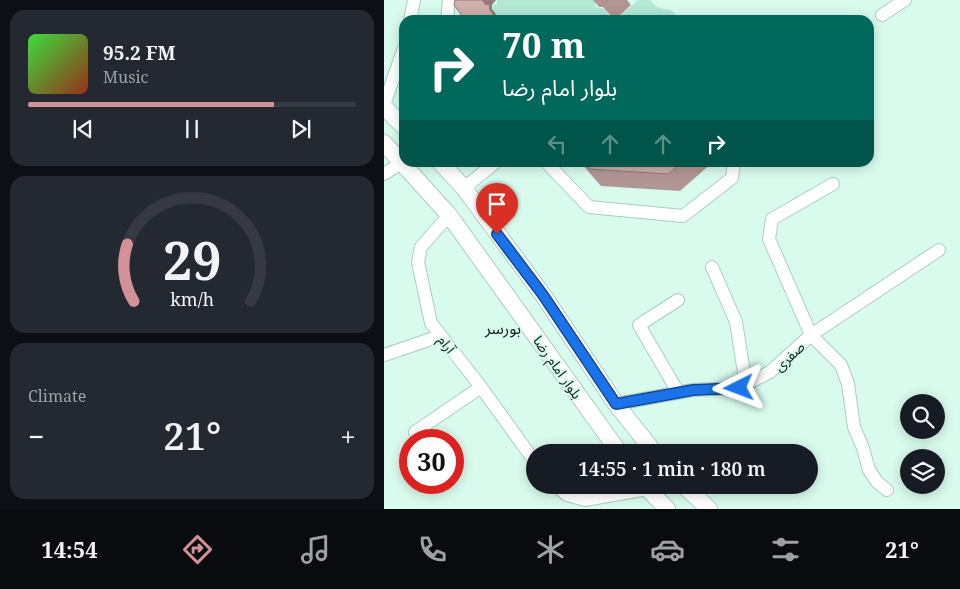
<!DOCTYPE html>
<meta charset="utf-8">
<style>
body{margin:0;font-family:"Noto Serif","Noto Sans Arabic",serif;background:#242831;color:#f1f3f6;height:100vh;display:flex;flex-direction:column;font-size:19px;white-space:nowrap}
*{box-sizing:border-box;margin:0}
p{font-size:16px;color:#9ea1a6}
.icon{flex:none;width:28px;height:28px;fill:none;stroke:currentColor;stroke-width:2;stroke-linecap:round;stroke-linejoin:round}
.map{position:relative;flex:1;overflow:hidden}
.details{display:flex;flex-direction:column;gap:10px;padding:10px;background:#0d0f14;width:384px}
.details>*{flex:none}
.hud{position:absolute;left:15px;top:15px;width:475px;height:152px;border-radius:15px;box-shadow:0 2px 12px #0003;background:#00695c;color:#fff;overflow:hidden}
.tools{position:absolute;left:516px;top:394px;display:grid;gap:10px}
.tools a{display:grid;place-items:center;width:45px;height:45px;border-radius:50%;background:#171b24;box-shadow:0 2px 12px #0003;font-size:25px}
.speed{position:absolute;left:15px;top:429px;display:flex;gap:10px;font-size:25px;font-weight:700;text-align:center}
.speed>*{display:grid;place-content:center;width:65px;height:65px;border-radius:50%;background:#171b24;box-shadow:0 2px 12px #0003;line-height:1}
.speed .limit{border:8px solid #d22;background:#fff;color:#111}
.pin{position:absolute;display:grid;place-items:center;width:42px;height:42px;color:#fff;margin:-51px -21px;border-radius:50% 50% 50% 0;rotate:-45deg;box-shadow:0 0 5px #0007}
.pin .icon{rotate:45deg}
.me{position:absolute;width:55px;margin:-28px;rotate:267deg;stroke-linejoin:round;filter:drop-shadow(0 0 4px #0008)}
.turn{display:flex;align-items:center;gap:18px;height:105px;padding:0 20px;font-size:22px}
.turn .icon{width:65px;height:65px;stroke-width:2.5}
.turn b{display:block;font-size:35px;line-height:42px}
.lanes{display:flex;align-items:center;height:48px;padding:0 20px;background:#0003;justify-content:center;gap:25px;direction:ltr}
.lanes .off{opacity:.35}
.big{font-size:38px;font-weight:600;line-height:1.1}
.details .card{flex:1;display:flex;flex-direction:column;justify-content:center;gap:8px;min-width:0;padding:0 18px;border-radius:15px;background:#242831}
.details .dial{align-items:center;gap:0}
.dial svg{height:130px;overflow:visible;fill:none;stroke:#363941;stroke-width:7;stroke-linecap:round;text-anchor:middle}
.dial text{fill:#f1f3f6;stroke:none}
.song{display:flex;align-items:center;gap:15px}
.cover{width:60px;height:60px;border-radius:8px;background:linear-gradient(135deg,hsl(120 70% 55%),hsl(10 70% 35%))}
.played{height:5px;border-radius:2px;background:linear-gradient(90deg,#d29198 75%,#363941 75%)}
.keys{display:flex;justify-content:space-around;direction:ltr}
.heat{display:flex;justify-content:space-between;align-items:center;font-size:28px;direction:ltr}
.trip{position:absolute;left:142px;top:444px;width:292px;height:50px;border-radius:25px;background:#171b24;box-shadow:0 2px 12px #0003;font-weight:600;line-height:50px;text-align:center}
.dock{display:flex;height:80px;justify-content:space-around;align-items:center;background:#090b0e;color:#9ea1a6}
.dock .icon{width:35px;height:35px}
.dock .active{color:#d29198}
.dock b{font-size:22px;color:#f1f3f6}
main{display:flex;flex:1;min-height:0}
.map>svg:first-child{display:block}
.green{fill:#b3e8d5}
.lines{fill:none;stroke-linecap:round;stroke-linejoin:round}
.minor-casing{stroke:#acccc0;stroke-width:14}
.major-casing{stroke:#acccc0;stroke-width:18}
.minor{stroke:#fff;stroke-width:12}
.major{stroke:#fff;stroke-width:16}
.wall{fill:#b29693}
.shaded-wall{fill:#917a78}
.building{fill:#cfaeab;stroke:#917a78}
.route-casing{stroke:#114b97;stroke-width:12}
.route{stroke:#1a73e8;stroke-width:9}
.labels{text-anchor:middle;dominant-baseline:central;stroke-width:4;stroke-linejoin:round;paint-order:stroke}
.street-label{font-size:14px;fill:#121e1a;stroke:#d9fbee}
.quarter-label{font-size:16px;fill:#121e1a;stroke:#d9fbee}
</style>
<main>
<section class="details">
<div class="card">
<div class="song"><i class="cover"></i><div><b>95.2 FM</b><p>Music</p></div></div>
<div class="played"></div>
<div class="keys"><svg class="icon" aria-label="previous" viewBox="0 0 24 24"><path d="M18 5L8 12l10 7zM5 5v14"/></svg><svg class="icon" aria-label="pause" viewBox="0 0 24 24"><path d="M8 5v14M16 5v14"/></svg><svg class="icon" aria-label="next" viewBox="0 0 24 24"><path d="M6 5l10 7-10 7zM19 5v14"/></svg></div>
</div>
<div class="card dial"><svg viewBox="0 0 100 80">
<path d="M14 69A42 42 0 1 1 86 69"/>
<path d="M14 69A42 42 0 0 1 10 34" stroke="#d29198"/>
<text x="50" y="56" font-size="32" font-weight="700">29</text>
<text x="50" y="72" font-size="11">km/h</text>
</svg></div>
<div class="card"><p>Climate</p>
<div class="heat"><a>−</a><b class="big">21°</b><a>+</a></div>
</div>
</section>
<div class="map">
<svg width="577" height="509" viewBox="0 0 577 509">
<rect width="100%" height="100%" fill="#d9fbee"/>
<path class="green" d="M113 0H211V5L214 8H219L230 20H114L109 14V5L113 3Z
M254 0H266C268 2 270 5 273 7 284 12 288 5 294 20H232Z"/>
<g class="lines">
<defs>
<path id="minor" d="M498 15 521 0
M26 20 30 0
M63 20 65 0
M0 105 20 48
M162 162 205 207 299 216 348 178 350 162
M0 174 19 162
M449 184 388 219 385 239 427 335 457 365 464 384 470 427 479 448 485 470 493 482 503 490
M80 188 112 162
M65 215 37 247 34 262 47 323 97 387 151 462
M328 267 352 322 362 385
M294 300 255 325 294 392
M0 355 56 336
M232 404 309 390 355 388 386 372 427 335 555 250
M31 432 97 387
M171 485 183 495 201 500 263 489"/>
<path id="major" d="M0 107 20 127
M0 143 65 215 235 452
M56 162 80 188 159 295 232 404 270 452
M260 485 283 509
M299 485 325 509"/>
</defs>
<use href="#minor" class="minor-casing"/>
<use href="#major" class="major-casing"/>
<use href="#minor" class="minor"/>
<use href="#major" class="major"/>
</g>
<path class="wall" d="M209 0H243L247 5 231 20 219 7H215Z
M196 162H329L296 191 217 186Z"/>
<path class="shaded-wall" d="M98 0H112L108 5V9L116 20H113Z"/>
<path class="building" d="M71 0H98L102 5 105 4 106 10 113 20H81L70 5Z
M217 0H223L220 3Z
M200 162H298L284 174 206 169Z"/>
<g class="lines">
<defs>
<path id="route" d="M113 234 159 295 232 404 309 390 355 388"/>
</defs>
<use href="#route" class="route-casing"/>
<use href="#route" class="route"/>
</g>
<g class="labels">
<g class="street-label">
<text transform="translate(63 344) rotate(52)">آرام</text>
<text transform="translate(405 356) rotate(-43)">صفری</text>
<text transform="translate(174 367) rotate(55)">بلوار امام رضا</text>
</g>
<g class="quarter-label">
<text x="119" y="328">بورسر</text>
</g>
</g>
</svg>
<div class="tools">
<a><svg class="icon" aria-label="search" viewBox="0 0 24 24"><circle cx="10" cy="10" r="6"/><path d="M15 15l6 6"/></svg></a>
<a><svg class="icon" aria-label="layers" viewBox="0 0 24 24"><path d="M12 4l9 5-9 5-9-5zM3 14l9 5 9-5"/></svg></a>
</div>
<div class="speed"><div class="limit">30</div></div>
<div class="pin" style="left:113px;top:234px;background:#d93025"><svg class="icon" aria-label="arrive" viewBox="0 0 24 24"><path d="M6 21V4h12l-3 4 3 4H6"/></svg></div>
<svg class="me" style="left:355px;top:388px" viewBox="-20 -20 40 40"><path d="M0-17L14 15 0 8-14 15z" fill="#1a73e8" stroke="#fff" stroke-width="4"/></svg>
<div class="trip">14:55 · 1 min · 180 m</div>
<div class="hud">
<div class="turn"><svg class="icon" aria-label="right" viewBox="0 0 24 24"><path d="M7 20v-9h11M14 6l5 5-5 5"/></svg><div><b>70 m</b>بلوار امام رضا</div></div>
<div class="lanes"><svg class="icon off" aria-label="left" viewBox="0 0 24 24"><path d="M17 20v-9H6M10 6l-5 5 5 5"/></svg><svg class="icon off" aria-label="ahead" viewBox="0 0 24 24"><path d="M12 20V5M6 11l6-6 6 6"/></svg><svg class="icon off" aria-label="ahead" viewBox="0 0 24 24"><path d="M12 20V5M6 11l6-6 6 6"/></svg><svg class="icon" aria-label="right" viewBox="0 0 24 24"><path d="M7 20v-9h11M14 6l5 5-5 5"/></svg></div>
</div>
</div>
</main>
<nav class="dock">
<b>14:54</b>
<svg class="icon active" aria-label="directions" viewBox="0 0 24 24"><path d="M12 3l9 9-9 9-9-9zM9 14v-3h6M13 9l2 2-2 2"/></svg>
<svg class="icon" aria-label="music" viewBox="0 0 24 24"><path d="M9 18V5l10-2v13"/><circle cx="6" cy="18" r="3"/><circle cx="16" cy="16" r="3"/></svg>
<svg class="icon" aria-label="phone" viewBox="0 0 24 24"><path d="M5 4h4l2 5-3 2q2 4 5 5l2-3 5 2v4C11 20 4 13 5 4z"/></svg>
<svg class="icon" aria-label="climate" viewBox="0 0 24 24"><path d="M12 3v18M4 7l16 10M4 17L20 7"/></svg>
<svg class="icon" aria-label="car" viewBox="0 0 24 24"><path d="M5 17H2v-5l4-1 3-4h7l3 4 3 1v5h-3M9 17h6M6 11h13"/><circle cx="7" cy="17" r="2"/><circle cx="17" cy="17" r="2"/></svg>
<svg class="icon" aria-label="filters" viewBox="0 0 24 24"><path d="M4 7h16M4 17h16"/><circle cx="9" cy="7" r="2"/><circle cx="15" cy="17" r="2"/></svg>
<b>21°</b>
</nav>
